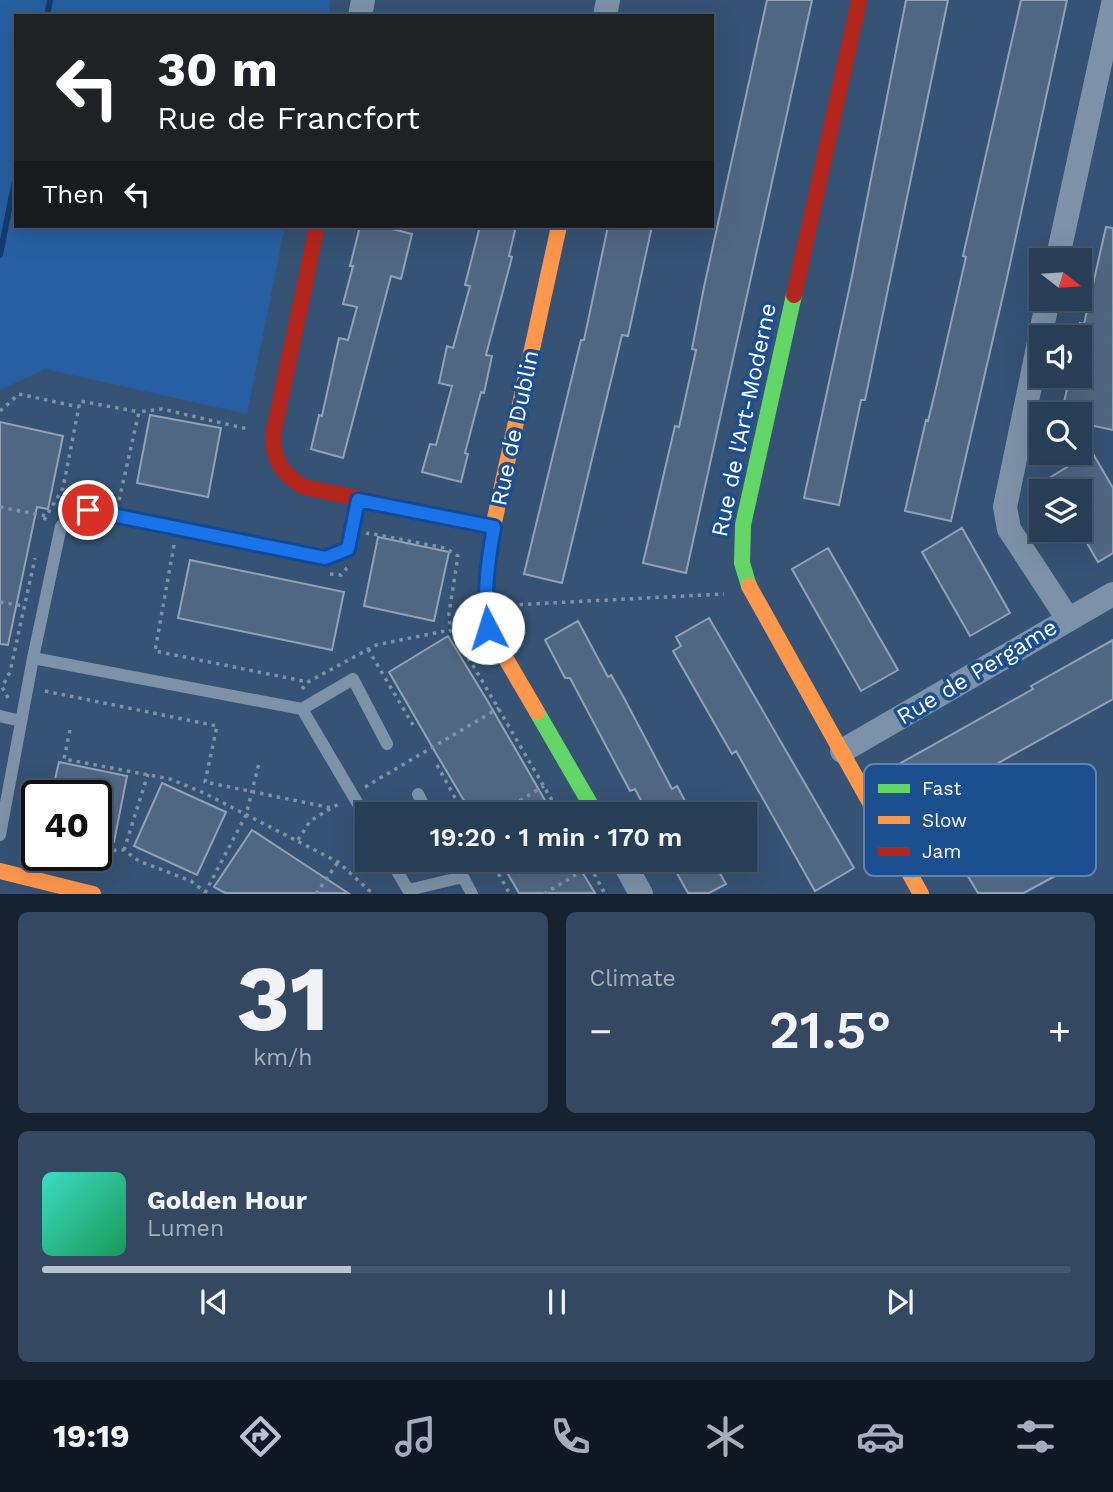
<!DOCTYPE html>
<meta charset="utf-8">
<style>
body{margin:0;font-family:"Work Sans",sans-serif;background:#344961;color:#f1f3f6;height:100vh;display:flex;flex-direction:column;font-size:26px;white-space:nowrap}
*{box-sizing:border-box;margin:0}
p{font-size:23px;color:#a5aeba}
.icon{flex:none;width:38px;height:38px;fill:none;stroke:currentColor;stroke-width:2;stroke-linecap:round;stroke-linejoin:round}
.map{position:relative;height:894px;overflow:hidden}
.side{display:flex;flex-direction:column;gap:18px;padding:18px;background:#162230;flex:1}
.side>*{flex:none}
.hud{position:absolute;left:14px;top:14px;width:700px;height:214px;border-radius:0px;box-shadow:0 7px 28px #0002,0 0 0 2px #44576d;background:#202124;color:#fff;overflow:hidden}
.needle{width:46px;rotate:107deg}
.fabs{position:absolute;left:1029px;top:248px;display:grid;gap:14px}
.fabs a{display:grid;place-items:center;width:63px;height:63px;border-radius:0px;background:#283e57;box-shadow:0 7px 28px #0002,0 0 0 2px #44576d;font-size:35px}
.speed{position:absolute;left:21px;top:780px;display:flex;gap:14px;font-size:35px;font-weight:700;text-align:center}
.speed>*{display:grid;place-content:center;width:91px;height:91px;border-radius:50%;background:#283e57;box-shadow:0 7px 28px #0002,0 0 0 2px #44576d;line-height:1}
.speed .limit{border:4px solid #111;border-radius:10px;background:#fff;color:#111}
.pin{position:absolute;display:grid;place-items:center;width:60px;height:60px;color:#fff;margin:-30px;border:4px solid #fff;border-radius:50%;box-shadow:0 2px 7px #0007}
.me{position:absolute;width:77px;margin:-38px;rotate:355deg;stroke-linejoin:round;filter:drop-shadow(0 0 5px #0008)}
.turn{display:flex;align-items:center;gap:24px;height:147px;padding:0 28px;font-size:32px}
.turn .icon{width:91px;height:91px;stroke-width:2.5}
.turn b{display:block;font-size:49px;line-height:60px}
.then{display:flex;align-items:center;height:66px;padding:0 28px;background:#0003;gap:14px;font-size:26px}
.big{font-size:52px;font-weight:600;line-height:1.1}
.side .widget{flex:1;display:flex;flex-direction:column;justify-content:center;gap:10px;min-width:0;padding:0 24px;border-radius:10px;background:#344961}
.side .dial{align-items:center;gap:0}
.dial b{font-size:91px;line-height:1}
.song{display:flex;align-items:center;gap:21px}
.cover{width:84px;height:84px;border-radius:10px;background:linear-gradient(135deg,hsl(170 70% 55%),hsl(150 70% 35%))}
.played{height:7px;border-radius:4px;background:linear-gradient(90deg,#b9c2ce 30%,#44576d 30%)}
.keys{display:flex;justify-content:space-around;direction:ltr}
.heat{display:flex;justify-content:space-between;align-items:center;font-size:38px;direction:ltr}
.side .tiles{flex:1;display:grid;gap:18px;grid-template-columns:1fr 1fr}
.widget:last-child{grid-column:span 2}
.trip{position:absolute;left:355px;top:802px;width:402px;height:70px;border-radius:0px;background:#283e57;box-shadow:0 7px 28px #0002,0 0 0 2px #44576d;font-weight:600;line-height:70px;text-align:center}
.tabs{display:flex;height:112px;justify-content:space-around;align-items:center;background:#101923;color:#a5aeba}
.tabs .icon{width:49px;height:49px}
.tabs .current{color:#b9c2ce}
.tabs b{font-size:32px;color:#f1f3f6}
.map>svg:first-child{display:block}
.green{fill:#265fa1}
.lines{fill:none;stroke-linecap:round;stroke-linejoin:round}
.stream{stroke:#153c6e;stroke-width:6}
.building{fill:#506783;stroke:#92a2b6;stroke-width:2}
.path{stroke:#7d92a8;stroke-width:3.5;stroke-dasharray:3.5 5;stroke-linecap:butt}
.lane{stroke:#7d92a8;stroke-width:12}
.street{stroke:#7d92a8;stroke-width:24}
.fast{stroke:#63d668;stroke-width:16}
.slow{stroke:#ff974d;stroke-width:16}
.jam{stroke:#b3261e;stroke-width:16}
.route-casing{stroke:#114b97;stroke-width:18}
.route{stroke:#1a73e8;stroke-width:12}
.labels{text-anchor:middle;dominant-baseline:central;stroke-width:7;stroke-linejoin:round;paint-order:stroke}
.street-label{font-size:23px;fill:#fff;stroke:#1b4f8f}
.key{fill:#1b4f8f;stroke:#5f84b1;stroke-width:2}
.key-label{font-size:19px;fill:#fff}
</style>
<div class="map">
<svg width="1113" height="894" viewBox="0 0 1113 894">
<rect width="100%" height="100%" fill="#365274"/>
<path class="green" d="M0 0H331L328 16H16V226H285L247 414 45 369 0 390Z"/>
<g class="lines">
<path class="stream" d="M47 16 50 0
M0 255 16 175"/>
</g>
<path class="building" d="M767 0H812L686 573 643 563 675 426 679 427 696 350 692 349 704 287Z
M906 0H948L865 400H861L839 505 804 498 852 276Z
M1021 0H1067L1007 278 951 521 905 511 926 420 928 421 937 384 966 257 963 256Z
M360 226H380L412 234 401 279 391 276 343 458 311 449 319 415 322 416 339 338 348 340 357 307 343 304 353 266H350Z
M480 226H516L509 256 512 257 486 355 492 356 484 393 481 392 465 453 468 454 461 482 422 472 430 444 436 445 452 386 439 383 447 346 453 348 470 286 465 285Z
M608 226H652L628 336 622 335 562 583 524 574 581 340H584Z
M1106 227 1113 228V430L1080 423V415H1061L1070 376H1080V323L1084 324Z
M150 415 221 428 208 497 137 483Z
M0 422 63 436 48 509 37 507 8 645 0 644Z
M1092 452 1113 488V553L1098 562 1080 531V492H1057L1049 478Z
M962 528 1010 613 970 636 922 552Z
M378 537 449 552 434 621 364 606Z
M828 548 898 670 861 691 792 569Z
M190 560 344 592 332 650 178 618Z
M709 618 854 868 815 891 736 751 732 754 673 651 681 646 676 637Z
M578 621 608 677 611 675 623 696 672 789 677 786 692 814H648L635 789 630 791 570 678H565L545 640Z
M448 636 487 700 553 814H472L434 750 389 672Z
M1113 640V699L923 805 901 763 1033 689 1031 686Z
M59 762 127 776 114 842 96 840V796H51Z
M162 783 226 812 197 875 134 846Z
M1025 825 1055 876 1024 893H978L960 863Z
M252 830 281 849 348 893H225L214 887Z
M499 859H574L595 893H519Z
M669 859H712L726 884 709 893H688Z"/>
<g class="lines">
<path class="path" d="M0 411 19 394 79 407
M119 500 139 412 162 409 248 429
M0 507 46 516
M44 520 63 488 80 401 139 412
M367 535 368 533 445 548 458 556 449 613 450 630 474 667 560 814
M174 545 155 651 308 682
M330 574 341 575 347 568
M0 602 24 606
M511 605 724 594
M368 649 413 725
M302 689 308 682 376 645 450 630
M45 691 217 726 205 782 332 808
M8 698 2 687 10 672 35 558
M70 730 64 759 170 779 204 793 338 862 373 894
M437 765 464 814
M365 787 499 708
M498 814 544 786
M298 840 310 821 340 803
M124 850 148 774
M96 851 124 850 139 861 191 881 205 892
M490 859 510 894
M586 859 605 894
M205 893 246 815 259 763
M316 894 338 862
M544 894 590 866"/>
<path class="lane" d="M33 658 302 709 368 821
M302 709 353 679 387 744
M0 716 21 721
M418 794 428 814
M0 835 33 658 61 526 88 510 325 558 347 549 358 500
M390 859 408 890 463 877 472 894
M453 859 463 877"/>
<path class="street" d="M360 16 363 0
M605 16 608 0
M1057 261 1113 4
M1048 299 1005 507 1009 529 1068 619
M842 751 1113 594
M622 859 641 894"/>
<path class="fast" d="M749 586 742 563 743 525 794 295
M537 712 596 814"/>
<path class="slow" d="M749 586 921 894
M537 712 488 628 486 590 493 527 559 226
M0 871 93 894"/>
<path class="jam" d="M317 226 273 435C273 461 282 474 304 487L493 527
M794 295 859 0"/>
</g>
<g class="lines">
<defs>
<path id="route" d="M88 510 325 558 348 549 358 500 494 527C488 561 483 594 488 628"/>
</defs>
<use href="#route" class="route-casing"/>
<use href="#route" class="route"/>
</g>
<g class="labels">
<g class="street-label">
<text transform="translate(744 420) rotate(-78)">Rue de l'Art-Moderne</text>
<text transform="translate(515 428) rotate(-78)">Rue de Dublin</text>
<text transform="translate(977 672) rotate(-31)">Rue de Pergame</text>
</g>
</g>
<rect x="864" y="764" width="232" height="112" rx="10" class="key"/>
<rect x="878" y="784" width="32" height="9" fill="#63d668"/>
<rect x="878" y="816" width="32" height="8" fill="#ff974d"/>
<rect x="878" y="847" width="32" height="9" fill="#b3261e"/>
<g class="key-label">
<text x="922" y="795">Fast</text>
<text x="922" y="827">Slow</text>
<text x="922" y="858">Jam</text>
</g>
</svg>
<div class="fabs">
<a><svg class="needle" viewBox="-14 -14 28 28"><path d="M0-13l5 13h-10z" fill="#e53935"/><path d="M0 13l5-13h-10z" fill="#a5aeba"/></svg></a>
<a><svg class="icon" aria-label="sound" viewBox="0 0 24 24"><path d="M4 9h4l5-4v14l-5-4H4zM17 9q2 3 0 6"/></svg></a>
<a><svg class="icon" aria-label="search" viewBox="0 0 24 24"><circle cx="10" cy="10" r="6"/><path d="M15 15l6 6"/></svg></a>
<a><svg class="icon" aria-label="layers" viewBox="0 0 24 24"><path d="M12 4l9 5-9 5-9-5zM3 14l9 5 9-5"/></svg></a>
</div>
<div class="speed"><div class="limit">40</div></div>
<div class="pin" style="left:88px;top:510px;background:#d93025"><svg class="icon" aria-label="arrive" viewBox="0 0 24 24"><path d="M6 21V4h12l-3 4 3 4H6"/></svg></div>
<svg class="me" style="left:488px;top:628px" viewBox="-20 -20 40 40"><circle r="19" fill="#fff"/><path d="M0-13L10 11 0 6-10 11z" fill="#1a73e8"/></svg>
<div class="trip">19:20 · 1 min · 170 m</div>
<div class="hud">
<div class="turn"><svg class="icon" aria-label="left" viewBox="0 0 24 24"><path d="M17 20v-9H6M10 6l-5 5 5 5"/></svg><div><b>30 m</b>Rue de Francfort</div></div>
<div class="then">Then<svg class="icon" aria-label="left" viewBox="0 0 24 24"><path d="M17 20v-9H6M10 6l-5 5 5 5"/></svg></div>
</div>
</div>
<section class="side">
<div class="tiles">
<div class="widget dial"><b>31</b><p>km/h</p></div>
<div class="widget"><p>Climate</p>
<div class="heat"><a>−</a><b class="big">21.5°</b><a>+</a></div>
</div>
<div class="widget">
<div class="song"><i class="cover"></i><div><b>Golden Hour</b><p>Lumen</p></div></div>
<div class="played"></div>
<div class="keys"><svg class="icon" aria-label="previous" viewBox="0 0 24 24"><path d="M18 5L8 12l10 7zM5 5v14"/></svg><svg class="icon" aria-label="pause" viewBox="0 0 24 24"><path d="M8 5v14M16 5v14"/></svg><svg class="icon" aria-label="next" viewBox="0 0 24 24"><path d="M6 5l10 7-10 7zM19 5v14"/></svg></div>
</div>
</div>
</section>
<nav class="tabs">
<b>19:19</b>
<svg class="icon current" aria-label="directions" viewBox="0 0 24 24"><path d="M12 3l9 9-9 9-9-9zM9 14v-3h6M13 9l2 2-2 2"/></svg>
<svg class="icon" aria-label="music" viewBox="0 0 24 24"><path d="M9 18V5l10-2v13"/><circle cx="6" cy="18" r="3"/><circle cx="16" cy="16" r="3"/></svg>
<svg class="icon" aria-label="phone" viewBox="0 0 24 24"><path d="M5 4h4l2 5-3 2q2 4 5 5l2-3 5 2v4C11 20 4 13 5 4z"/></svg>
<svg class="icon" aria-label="climate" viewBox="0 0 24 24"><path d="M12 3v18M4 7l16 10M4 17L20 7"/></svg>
<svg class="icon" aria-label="car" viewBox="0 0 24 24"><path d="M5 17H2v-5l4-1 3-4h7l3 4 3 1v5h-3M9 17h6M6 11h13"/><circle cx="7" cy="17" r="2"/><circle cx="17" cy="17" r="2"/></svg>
<svg class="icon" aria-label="filters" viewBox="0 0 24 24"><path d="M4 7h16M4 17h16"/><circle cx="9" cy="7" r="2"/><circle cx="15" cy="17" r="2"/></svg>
</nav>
